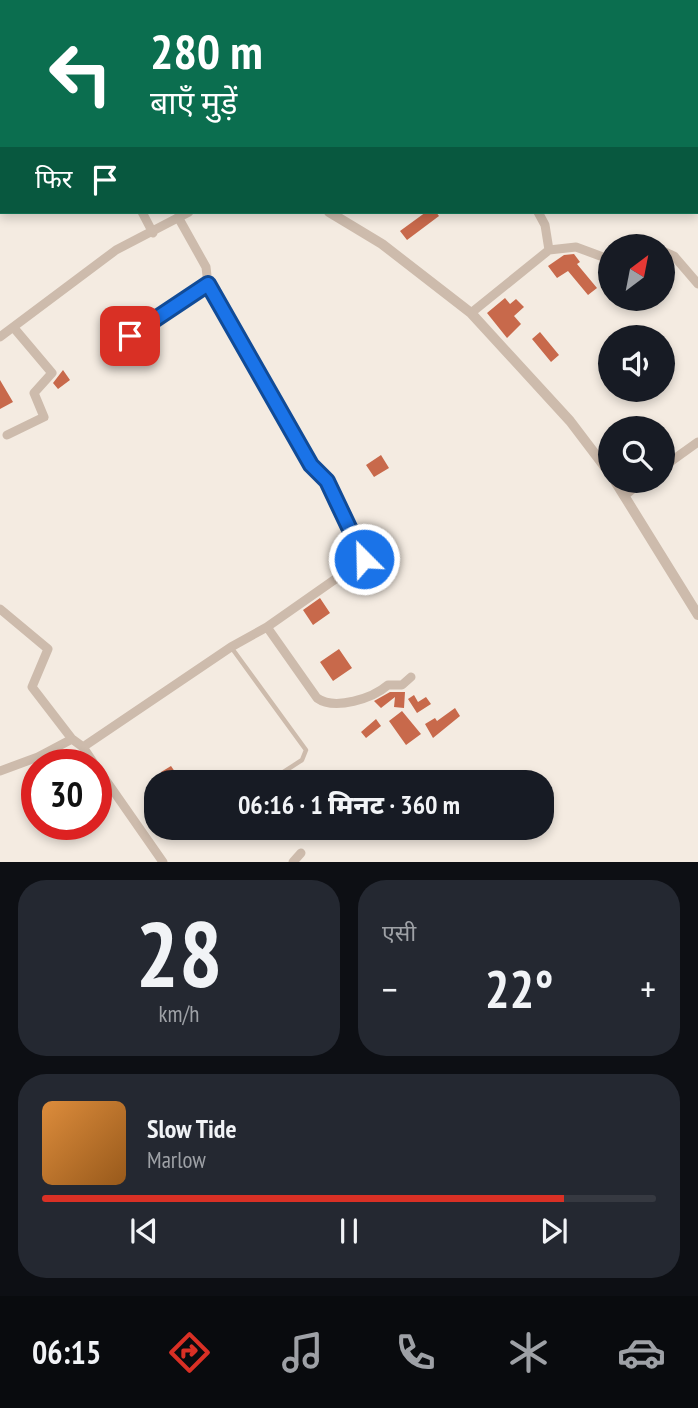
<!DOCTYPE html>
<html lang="hi">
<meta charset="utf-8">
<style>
body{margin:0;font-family:"PT Sans Narrow","Noto Sans Devanagari",sans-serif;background:#242831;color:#f1f3f6;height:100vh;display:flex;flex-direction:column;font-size:26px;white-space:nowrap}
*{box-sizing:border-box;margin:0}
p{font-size:23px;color:#9ea1a6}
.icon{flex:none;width:38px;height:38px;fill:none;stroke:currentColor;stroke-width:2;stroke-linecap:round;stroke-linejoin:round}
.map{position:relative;height:862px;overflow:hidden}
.details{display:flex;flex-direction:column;gap:18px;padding:18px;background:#0d0f14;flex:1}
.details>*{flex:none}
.guide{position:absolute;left:0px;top:0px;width:698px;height:214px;box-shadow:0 4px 10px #0003;background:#0b6e4f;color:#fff;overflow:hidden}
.needle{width:46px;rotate:32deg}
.buttons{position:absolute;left:598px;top:234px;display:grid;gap:14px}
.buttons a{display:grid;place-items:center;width:77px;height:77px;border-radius:50%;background:#171b24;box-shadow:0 4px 10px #0003;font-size:35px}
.speed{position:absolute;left:21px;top:749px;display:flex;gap:14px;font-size:35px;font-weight:700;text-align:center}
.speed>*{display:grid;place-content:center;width:91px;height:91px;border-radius:50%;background:#171b24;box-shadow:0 4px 10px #0003;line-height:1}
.speed .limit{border:10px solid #d22;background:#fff;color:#111}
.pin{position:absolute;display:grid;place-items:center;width:60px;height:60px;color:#fff;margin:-30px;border-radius:14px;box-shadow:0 4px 10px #0006}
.me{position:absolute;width:77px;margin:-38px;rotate:337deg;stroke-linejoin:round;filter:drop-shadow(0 0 5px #0008)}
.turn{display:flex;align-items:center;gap:24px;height:147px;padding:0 35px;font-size:32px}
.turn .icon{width:91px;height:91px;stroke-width:2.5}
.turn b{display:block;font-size:49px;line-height:60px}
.then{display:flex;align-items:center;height:66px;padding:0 35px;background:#0003;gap:14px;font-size:26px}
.big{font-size:52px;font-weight:800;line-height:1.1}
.details .card{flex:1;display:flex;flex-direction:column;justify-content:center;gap:10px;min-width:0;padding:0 24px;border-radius:28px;background:#242831}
.details .dial{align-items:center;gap:0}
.dial b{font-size:91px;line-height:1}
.song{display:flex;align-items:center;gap:21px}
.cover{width:84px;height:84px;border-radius:10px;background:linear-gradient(135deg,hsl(30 70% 55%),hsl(30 70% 35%))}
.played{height:7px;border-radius:4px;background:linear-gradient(90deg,#d93025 85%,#363941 85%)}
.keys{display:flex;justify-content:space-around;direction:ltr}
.heat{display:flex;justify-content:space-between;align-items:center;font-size:38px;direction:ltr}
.details .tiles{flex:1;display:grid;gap:18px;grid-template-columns:1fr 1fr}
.card:last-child{grid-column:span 2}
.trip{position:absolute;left:144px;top:770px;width:410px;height:70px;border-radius:28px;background:#171b24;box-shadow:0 4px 10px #0003;font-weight:800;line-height:70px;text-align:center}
.tab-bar{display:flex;height:112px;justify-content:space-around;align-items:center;background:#090b0e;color:#9ea1a6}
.tab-bar .icon{width:49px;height:49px}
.tab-bar .active{color:#d93025}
.tab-bar b{font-size:32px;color:#f1f3f6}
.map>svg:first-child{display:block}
.building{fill:#c8694b}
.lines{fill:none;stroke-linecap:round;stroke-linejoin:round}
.service{stroke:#cdbbac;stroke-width:4.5}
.minor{stroke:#cdbbac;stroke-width:9}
.tertiary{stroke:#cdbbac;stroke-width:10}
.route-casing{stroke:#114b97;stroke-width:18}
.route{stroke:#1a73e8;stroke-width:12}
</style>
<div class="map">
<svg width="698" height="862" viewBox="0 0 698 862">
<rect width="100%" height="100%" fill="#f4ebe1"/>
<path class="building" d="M426 212H436L439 216 407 240 400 231Z
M574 254 580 262 577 264 597 288 588 295 568 271 557 278 548 266 564 255Z
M505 298 510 304 516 299 524 307 514 316 521 324 507 338 487 313Z
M540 332 559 355 551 362 532 339Z
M63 370 70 380 58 389 53 383Z
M0 380 13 402 0 409Z
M381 455 389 468 374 477 366 465Z
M320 598 330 613 313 625 303 610Z
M339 649 352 668 333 681 320 662Z
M390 692H405L404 708 394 707 395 697 381 708 374 701Z
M414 695 418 702 426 697 431 704 417 713 408 699Z
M455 708 460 716 433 738 425 724 435 718 437 721Z
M402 711 421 734 406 745 389 721Z
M376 719 381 726 366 738 361 732Z
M171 766 182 782H168L161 772Z"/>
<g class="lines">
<path class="service" d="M231 647 306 750 302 760 268 782"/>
<path class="minor" d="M107 0 109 2
M364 2 366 0
M518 2 520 0
M629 2V0
M0 184 2 183
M142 212 153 233
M538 212 545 225 549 250
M663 251 674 256 698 284
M471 313 549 250 576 247 611 260
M130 336 208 284
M0 337 116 250 189 212
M7 435 44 417 34 393 52 373 14 328
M663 467 698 442
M624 496 643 481
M0 609 48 649 32 687 72 739 83 747
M267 627 317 698C335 711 373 698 388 685H402L411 677
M95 765 83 747 231 647 267 627 364 559 327 481 311 465 208 284 206 267 178 217
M96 766 163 862
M0 771 38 757 72 739
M293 862 301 853"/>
<path class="tertiary" d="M0 69 2 70
M329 212 382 244 471 313 570 421 611 475
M615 481 698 615"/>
</g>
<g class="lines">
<defs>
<path id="route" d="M130 336 208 284 311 465 327 481 364 559"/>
</defs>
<use href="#route" class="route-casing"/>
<use href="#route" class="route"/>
</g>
</svg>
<div class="buttons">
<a><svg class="needle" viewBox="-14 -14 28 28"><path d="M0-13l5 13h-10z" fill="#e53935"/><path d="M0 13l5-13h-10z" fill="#9ea1a6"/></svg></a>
<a><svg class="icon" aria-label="sound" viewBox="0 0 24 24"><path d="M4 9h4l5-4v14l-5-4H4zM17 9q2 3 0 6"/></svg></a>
<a><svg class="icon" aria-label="search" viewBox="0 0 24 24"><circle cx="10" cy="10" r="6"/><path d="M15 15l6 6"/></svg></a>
</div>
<div class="speed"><div class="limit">30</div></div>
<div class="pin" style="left:130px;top:336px;background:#d93025"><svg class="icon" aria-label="arrive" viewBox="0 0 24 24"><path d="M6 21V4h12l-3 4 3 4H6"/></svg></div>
<svg class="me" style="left:364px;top:559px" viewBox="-20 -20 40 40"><circle r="17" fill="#1a73e8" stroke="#fff" stroke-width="3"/><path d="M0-11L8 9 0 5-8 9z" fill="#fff"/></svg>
<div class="trip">06:16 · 1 मिनट · 360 m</div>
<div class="guide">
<div class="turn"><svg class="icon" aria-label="left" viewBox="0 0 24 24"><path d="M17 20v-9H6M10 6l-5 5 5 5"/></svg><div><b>280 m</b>बाएँ मुड़ें</div></div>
<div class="then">फिर<svg class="icon" aria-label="arrive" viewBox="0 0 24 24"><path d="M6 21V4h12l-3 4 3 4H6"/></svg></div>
</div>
</div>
<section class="details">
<div class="tiles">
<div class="card dial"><b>28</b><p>km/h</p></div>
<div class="card"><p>एसी</p>
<div class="heat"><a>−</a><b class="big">22°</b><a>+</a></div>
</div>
<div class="card">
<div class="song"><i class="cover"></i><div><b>Slow Tide</b><p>Marlow</p></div></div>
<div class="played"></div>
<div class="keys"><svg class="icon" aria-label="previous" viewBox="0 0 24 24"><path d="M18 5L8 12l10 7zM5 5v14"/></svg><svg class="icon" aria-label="pause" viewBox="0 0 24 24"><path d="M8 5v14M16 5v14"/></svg><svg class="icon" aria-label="next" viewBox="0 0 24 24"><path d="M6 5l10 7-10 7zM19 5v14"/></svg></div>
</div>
</div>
</section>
<nav class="tab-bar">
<b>06:15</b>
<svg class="icon active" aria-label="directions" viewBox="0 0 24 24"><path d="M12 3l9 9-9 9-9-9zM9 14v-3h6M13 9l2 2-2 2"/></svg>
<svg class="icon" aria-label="music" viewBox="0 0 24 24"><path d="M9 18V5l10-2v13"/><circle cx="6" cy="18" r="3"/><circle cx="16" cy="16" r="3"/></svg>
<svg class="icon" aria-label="phone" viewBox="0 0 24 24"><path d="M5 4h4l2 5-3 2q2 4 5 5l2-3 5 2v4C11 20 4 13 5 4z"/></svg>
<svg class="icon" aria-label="climate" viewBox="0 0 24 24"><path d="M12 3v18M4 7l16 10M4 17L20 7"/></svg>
<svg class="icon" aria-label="car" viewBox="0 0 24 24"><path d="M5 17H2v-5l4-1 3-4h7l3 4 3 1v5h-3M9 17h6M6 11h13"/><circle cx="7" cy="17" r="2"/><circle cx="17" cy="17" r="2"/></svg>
</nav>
